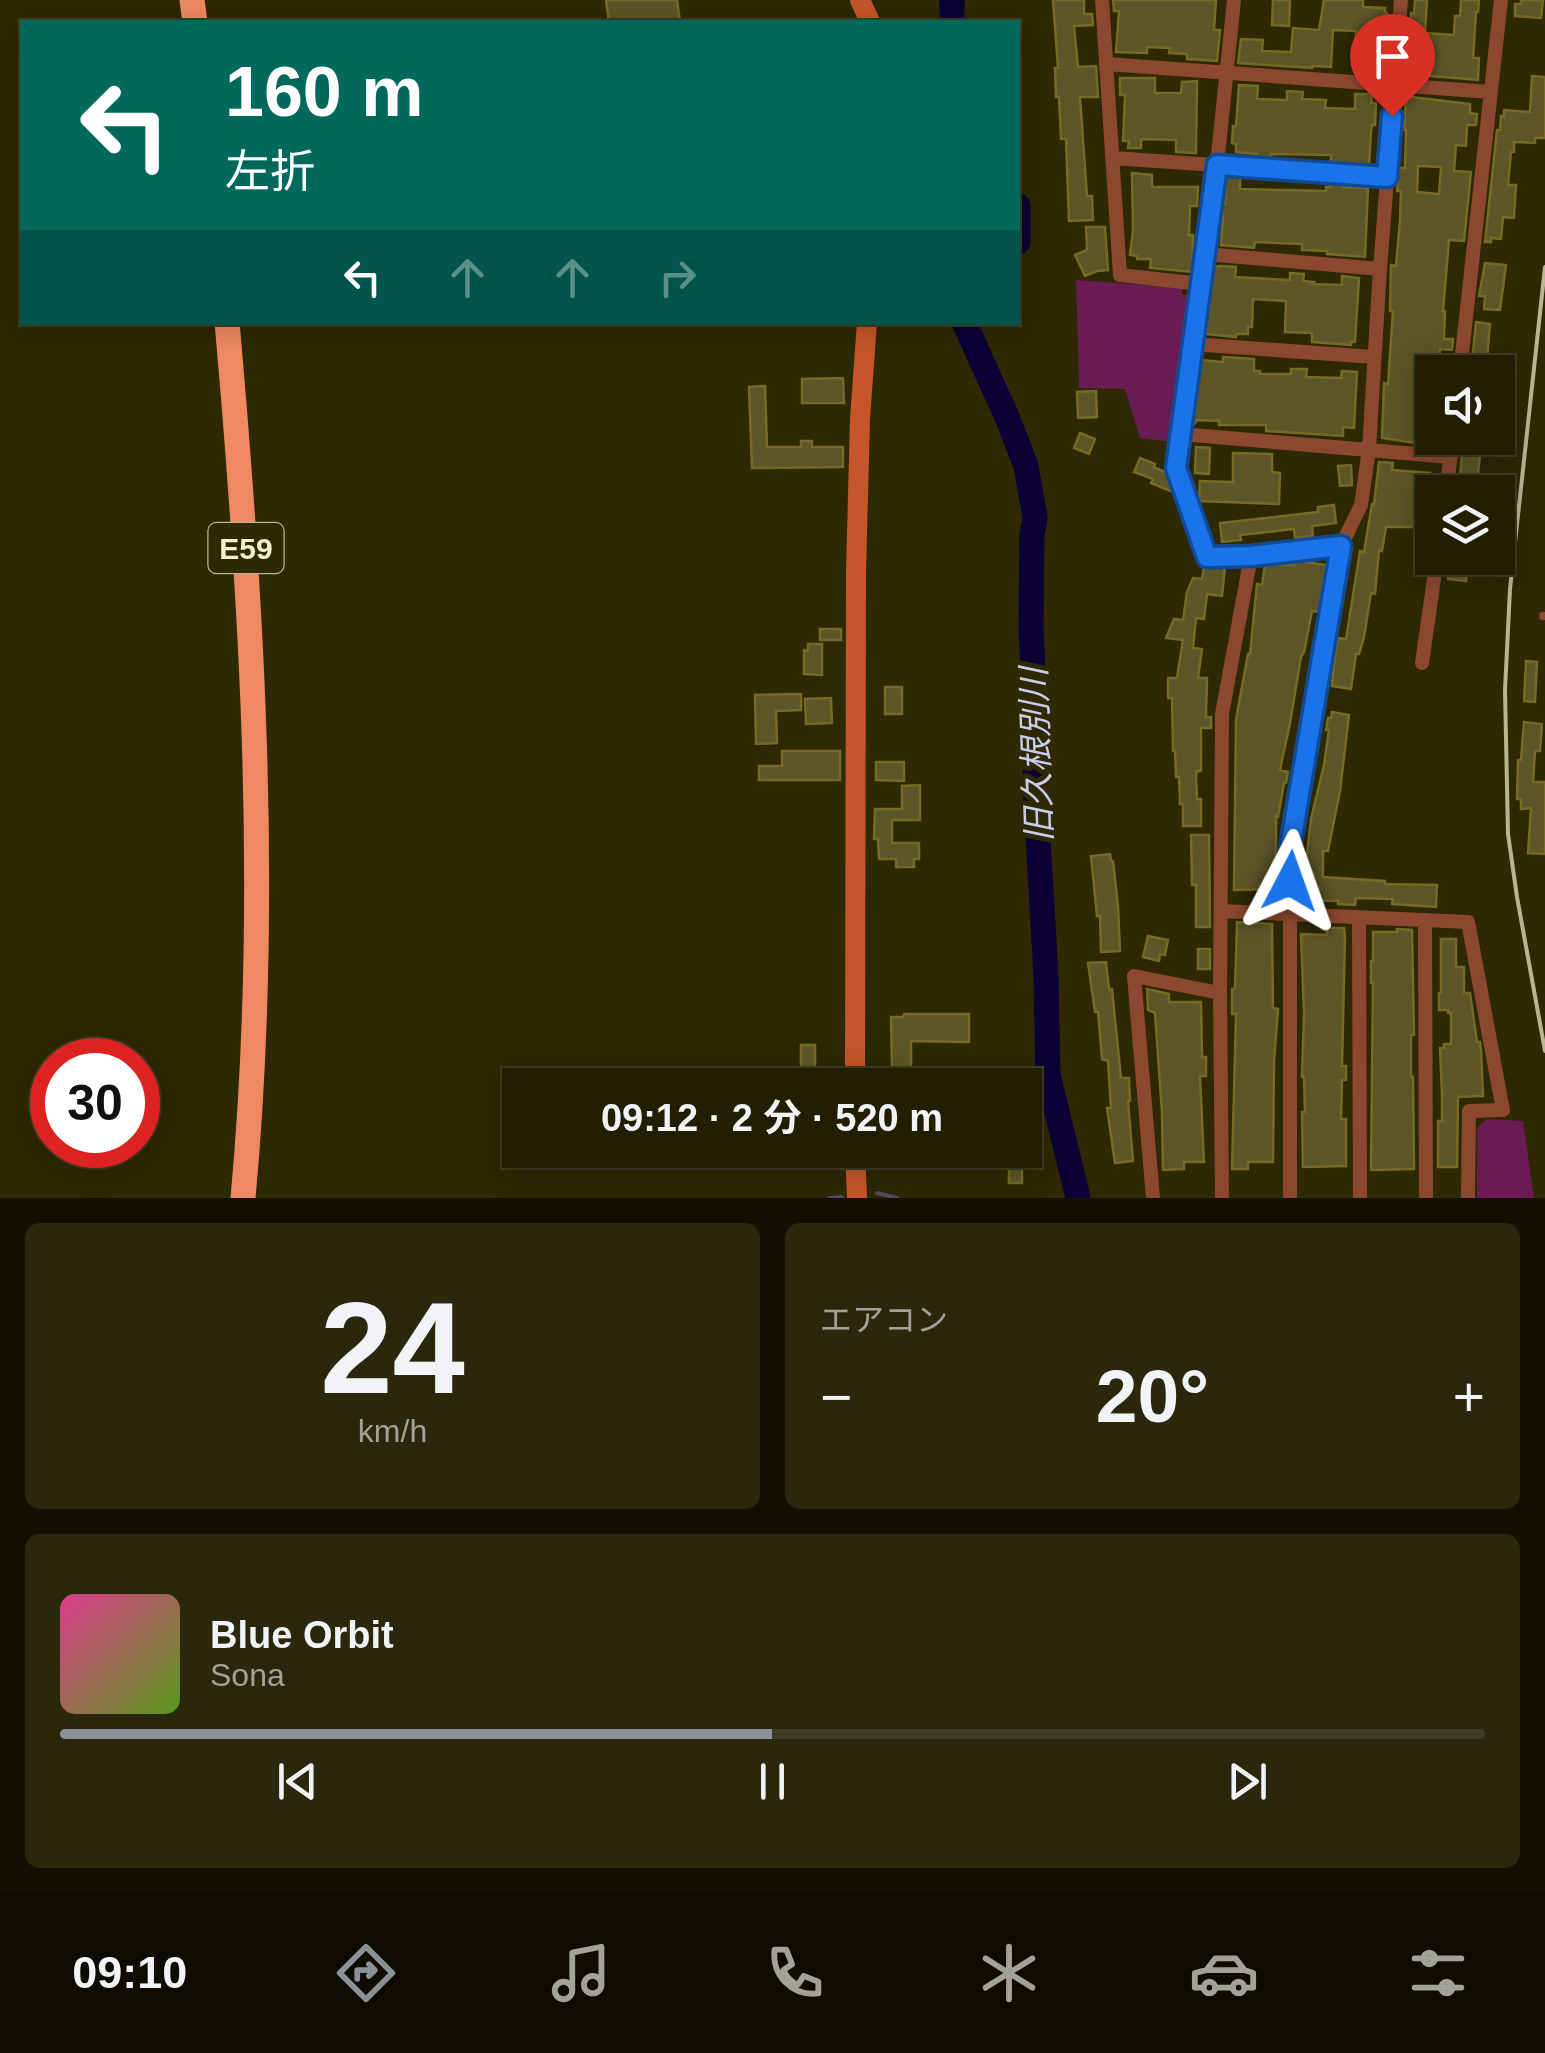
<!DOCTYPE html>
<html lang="ja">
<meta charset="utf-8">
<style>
body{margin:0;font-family:Arial,"Noto Sans JP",sans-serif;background:#2a270c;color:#f1f3f6;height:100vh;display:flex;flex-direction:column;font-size:38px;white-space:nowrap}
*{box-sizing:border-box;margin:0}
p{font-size:32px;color:#a2a299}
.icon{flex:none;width:55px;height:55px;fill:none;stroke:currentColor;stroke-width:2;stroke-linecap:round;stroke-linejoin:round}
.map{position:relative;height:1198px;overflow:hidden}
.details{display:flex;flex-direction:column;gap:25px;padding:25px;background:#131001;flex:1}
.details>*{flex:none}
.hud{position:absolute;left:20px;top:20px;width:1000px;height:305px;border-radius:0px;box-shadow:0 5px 25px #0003,0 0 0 2px #3f3c24;background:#00695c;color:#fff;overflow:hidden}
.controls{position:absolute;left:1415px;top:355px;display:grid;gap:20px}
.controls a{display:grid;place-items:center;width:100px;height:100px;border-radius:0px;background:#221e02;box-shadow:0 5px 25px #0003,0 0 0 2px #3f3c24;font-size:50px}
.speed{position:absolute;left:30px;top:1038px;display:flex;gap:20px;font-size:50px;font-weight:700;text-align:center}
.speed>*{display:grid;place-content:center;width:130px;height:130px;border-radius:50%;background:#221e02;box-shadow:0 5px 25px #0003,0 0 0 2px #3f3c24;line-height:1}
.speed .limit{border:15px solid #d22;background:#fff;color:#111}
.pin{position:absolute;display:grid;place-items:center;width:85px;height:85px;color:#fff;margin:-102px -42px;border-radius:50% 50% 50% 0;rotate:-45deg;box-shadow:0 0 10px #0007}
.pin .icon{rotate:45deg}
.me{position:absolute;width:110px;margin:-55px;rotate:4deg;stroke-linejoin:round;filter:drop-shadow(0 0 8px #0008)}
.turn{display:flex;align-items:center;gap:35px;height:210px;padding:0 40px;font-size:45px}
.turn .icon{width:130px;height:130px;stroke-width:2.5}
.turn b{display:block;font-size:70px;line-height:85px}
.lanes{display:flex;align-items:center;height:95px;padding:0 40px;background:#0003;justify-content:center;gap:50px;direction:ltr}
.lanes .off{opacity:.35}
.big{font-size:75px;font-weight:700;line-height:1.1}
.details .tile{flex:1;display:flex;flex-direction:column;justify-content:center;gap:15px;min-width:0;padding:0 35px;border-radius:15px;background:#2a270c}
.details .dial{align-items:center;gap:0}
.dial b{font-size:130px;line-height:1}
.song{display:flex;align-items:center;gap:30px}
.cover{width:120px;height:120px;border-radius:15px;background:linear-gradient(135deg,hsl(330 70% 55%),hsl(90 70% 35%))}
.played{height:10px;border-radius:5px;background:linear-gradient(90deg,#8c9099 50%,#3f3c24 50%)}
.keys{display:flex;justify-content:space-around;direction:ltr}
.heat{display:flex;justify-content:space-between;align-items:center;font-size:55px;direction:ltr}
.details .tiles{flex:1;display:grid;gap:25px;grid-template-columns:1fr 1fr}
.tile:last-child{grid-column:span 2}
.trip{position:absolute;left:502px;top:1068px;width:540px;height:100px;border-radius:0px;background:#221e02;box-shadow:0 5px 25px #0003,0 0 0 2px #3f3c24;font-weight:700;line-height:100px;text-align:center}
.dock{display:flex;height:160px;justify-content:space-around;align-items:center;background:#0e0c01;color:#a2a299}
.dock .icon{width:70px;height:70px}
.dock .selected{color:#8c9099}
.dock b{font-size:45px;color:#f1f3f6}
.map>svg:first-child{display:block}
.green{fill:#691b54}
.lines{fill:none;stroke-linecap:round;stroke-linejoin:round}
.stream{stroke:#524863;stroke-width:4}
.river{stroke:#0c0036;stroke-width:25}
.building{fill:#5c5527;stroke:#756b24;stroke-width:2.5;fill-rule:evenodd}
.lane{stroke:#8c482e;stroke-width:8}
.street{stroke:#8c482e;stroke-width:14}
.secondary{stroke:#c45629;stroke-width:20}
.highway{stroke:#ee8963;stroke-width:25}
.rail{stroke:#b9b491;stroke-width:4}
.route-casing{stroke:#114b97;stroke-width:25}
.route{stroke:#1a73e8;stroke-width:18}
.labels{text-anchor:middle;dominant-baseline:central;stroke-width:10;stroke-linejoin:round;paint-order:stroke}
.shield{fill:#2e2803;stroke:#b9b390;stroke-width:2.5}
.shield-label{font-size:30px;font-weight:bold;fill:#f4efcd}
.water-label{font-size:35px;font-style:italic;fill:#cacde9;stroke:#2e2803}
</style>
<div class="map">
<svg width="1545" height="1198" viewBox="0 0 1545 1198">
<rect width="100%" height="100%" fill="#2e2803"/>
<path class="green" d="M1076 280 1182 288V294L1191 297 1171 442 1140 438 1125 389 1079 388Z
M1487 1119 1523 1121 1534 1198H1477V1128Z"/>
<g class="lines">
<path class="stream" d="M877 1193 897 1198
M829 1198 842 1197"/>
<path class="river" d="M952 0V22
M1018 206V242
M964 322 1007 417 1026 466 1035 518 1032 534 1031 629 1036 730 1035 787 1046 975 1048 1075 1078 1198"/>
</g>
<path class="building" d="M606 0H677L680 22H609Z
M1053 0H1084V14H1092L1093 25 1074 26 1078 67 1096 66 1098 97H1080L1087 196H1092L1093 220 1069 221 1066 139H1061L1059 97H1056L1055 68H1058Z
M1113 0H1216L1214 30H1220L1217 61 1187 59V54L1169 53 1170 48 1147 47V53L1116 52 1119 11H1114Z
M1273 0H1290L1289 26 1272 25Z
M1324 0H1363V7L1385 8V13H1387L1386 32 1374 31 1373 62 1382 63V73L1359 72 1360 59H1355L1356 31 1333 30 1331 67 1312 66V68L1238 63 1241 39 1263 40 1262 51 1291 52 1293 28 1319 30Z
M1415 0H1427L1425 33 1454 35 1455 16H1460L1461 0H1479L1478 12H1476L1473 58H1479L1478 80 1406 74 1411 13 1414 14Z
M1521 0H1543L1541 18 1515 16V4H1521Z
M1532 76 1545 77V138H1535V143L1514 142V152H1511L1508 185H1516L1514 218 1503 217 1501 239 1491 238V242H1485L1497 130H1500L1501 116 1504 117V110L1530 112Z
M1120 78H1155V93H1181L1182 82 1197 81 1196 153 1176 152V140L1141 139V148H1128L1129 141H1123L1125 95H1120Z
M1239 85 1258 86 1257 99 1287 100V91L1303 92 1302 99 1326 100 1325 108 1355 109V94H1372L1371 103H1376L1375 125H1372L1371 131 1369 165 1331 162V155L1271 154V158L1257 157V154L1236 152V144L1232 143 1233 126H1236Z
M1412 97 1470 104V113L1477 114 1476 125H1467L1466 146 1456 145 1454 171 1471 172 1464 241 1449 240 1443 311H1445L1444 339H1453L1452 350 1440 349 1438 372H1432V401H1427L1426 425H1432V436H1424L1423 444 1382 438 1384 383 1388 384 1393 311H1390L1391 265 1396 266 1400 220 1401 191H1397L1399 168H1405L1406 130H1404L1406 98ZM1418 166 1441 167 1439 194 1417 192Z
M1132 173 1152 175V187H1198L1197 206H1190L1189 235H1193L1192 272 1150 268 1151 259H1137V256L1130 255 1133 230Z
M1226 176 1240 177V189L1326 191V187H1330V184L1343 185V187L1368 188 1365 257 1327 254V251L1302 250V244L1255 242 1254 248 1221 245 1223 216 1221 213 1222 204H1225Z
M1086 227H1105L1108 270 1097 271 1085 276 1075 255 1087 250Z
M1485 263 1506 265 1500 310 1484 309 1485 296H1479Z
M1220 266 1236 267 1235 277 1290 280V273L1304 274 1303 281 1314 282 1313 284 1342 285V276L1359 278 1355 342H1351V345L1312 342V333L1285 332 1286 301 1253 299 1252 327H1248V334H1236V337L1206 334 1214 267Z
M1476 322 1490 324 1486 372H1471Z
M1223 357 1254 359V371H1260V374H1291V369H1307L1306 377 1341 378 1342 371 1357 372 1354 428 1343 427V436L1266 431V425H1219V421L1197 420 1194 424 1201 360 1223 362Z
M843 378 844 403H802V379Z
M765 386 767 447H801V441H812V447H843V467L752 468 749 387Z
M1096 391 1097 417 1078 418 1077 392Z
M1080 433 1095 439 1089 454 1074 448Z
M1196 447 1210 448 1209 474 1195 473Z
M1233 453 1272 454V472L1280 473 1279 504 1199 501 1200 481 1233 482Z
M1462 453 1480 455 1476 492H1459Z
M1140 458 1155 464 1154 467 1167 473 1173 492 1151 483 1153 479 1134 472Z
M1379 462 1393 463 1392 470 1430 473 1429 487 1419 486V517H1416V527H1386L1382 551 1379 550 1375 594 1371 593 1364 637 1359 654H1356L1351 689 1332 686 1335 654 1338 638 1346 639 1360 551 1364 552 1372 504H1374Z
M1351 465 1352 485 1340 486 1338 466Z
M1334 505 1336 523 1312 526 1313 536 1295 538 1294 529 1240 535 1241 540 1222 542 1220 523 1318 512V507Z
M1450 558H1469L1466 581 1448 579Z
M1299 561 1326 565 1319 612 1312 611 1304 652 1301 657 1290 723 1280 770 1288 772 1286 783H1284L1278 817 1276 816V889L1234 890 1236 719 1248 654H1250L1257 584 1262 585 1265 565H1294L1295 562Z
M1204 567H1225L1222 596 1207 594 1204 619 1196 618 1193 648 1202 649 1198 678H1207L1206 717H1211V728H1201V771H1197L1196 777 1197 799H1201V826H1183V804H1180L1179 777H1176L1175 751H1173L1172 698H1168V678H1177L1183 640 1166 638 1174 619 1183 620 1187 592 1193 578 1202 579Z
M820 629H841V640H820Z
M808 644H822V675L804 674V650L808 651Z
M1526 661 1537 662 1535 702 1524 701Z
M885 687H902V714H885Z
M801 694V710L776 711 777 743 756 744 755 695Z
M831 698 832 723 806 724 805 699Z
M1332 712 1349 715 1340 791 1328 851H1323V877L1385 881V884L1437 885 1436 907 1392 904 1393 899 1356 898 1355 905 1338 904V901L1306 900V872L1305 866H1301V854H1307L1311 819 1324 765 1329 730H1326L1328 718H1331Z
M1524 722 1542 724 1540 751H1535L1533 782H1545V854L1528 853 1531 808 1521 809V799H1517L1518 760H1521Z
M782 751H840V780H759V766H782Z
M876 762H904V781L876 780Z
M920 785V820H892V843H919V859H914V867H896V859H879L878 839H874L875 809H902V786Z
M1191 835H1209L1210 927H1196V885H1192Z
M1110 854 1111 861H1113L1118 906 1120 951 1101 952 1100 916H1097L1091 856Z
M1237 922 1272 924 1273 1008 1278 1009 1274 1062 1273 1162H1248V1169H1232L1236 1014H1232V989H1235Z
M1327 928H1344L1345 936 1342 1066H1346V1080H1342L1341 1119H1346V1166L1303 1167 1302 1112H1305L1304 1077H1302L1304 1014 1301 934 1327 935Z
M1397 929 1412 930 1414 1035H1411V1077H1413L1414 1169 1371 1170 1373 983H1371V961H1373V932H1397Z
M1148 936 1168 940 1165 955 1160 954 1159 961 1143 957Z
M1441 939H1456V967H1464V993H1470L1477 1042H1480L1481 1050 1483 1096 1458 1097 1457 1167H1438V1121H1442V1094L1440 1048H1444V1044H1451V1013H1448V1010H1439V993H1441Z
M1198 949H1210V969H1198Z
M1106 962 1109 989H1112L1121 1078H1129L1130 1101H1128L1133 1161 1115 1163 1107 1108H1111L1108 1061 1102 1059 1098 1012H1095L1088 963Z
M1147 989 1169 994V1002H1201L1202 1057H1206V1076H1200L1204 1162H1184V1169L1163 1170 1162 1113 1155 1013 1148 1010Z
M904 1014H969V1042L911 1041V1072H917V1085H873L874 1068 892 1069 891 1017H903Z
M801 1045H815V1067H801Z
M1009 1163H1022V1183H1009Z"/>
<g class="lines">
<path class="lane" d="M1543 616H1545"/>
<path class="street" d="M1102 0 1120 275 1201 284
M1234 0 1217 165 1176 468 1207 557 1251 556 1341 546
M1106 64 1491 92
M1113 158 1387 177
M1205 254 1380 269
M1191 344 1374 357
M1460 372 1501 0
M1180 434 1451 457
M1446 492 1453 438
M1422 663 1437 558
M1221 911 1468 922 1503 1110 1469 1111 1468 1198
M1359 918 1360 1198
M1425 920 1426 1198
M1153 1198 1134 976 1220 993
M1222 1198 1220 993 1222 714 1251 556
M1290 1198V848L1341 546 1361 505 1369 449 1380 269 1401 0"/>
<path class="secondary" d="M860 0 870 22
M855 1085 856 572 860 419 867 322
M855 1150 857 1198"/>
<path class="highway" d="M192 0 195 22
M227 322C253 614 270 906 243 1198"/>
<path class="rail" d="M1545 267 1510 589 1505 690 1508 834 1517 897 1545 1051"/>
</g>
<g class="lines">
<defs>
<path id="route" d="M1290 881V848L1341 546 1251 556 1207 557 1176 468 1217 165 1387 177 1392 116"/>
</defs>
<use href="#route" class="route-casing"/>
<use href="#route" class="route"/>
</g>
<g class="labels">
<rect class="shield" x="208.5" y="523" width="75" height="50" rx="8"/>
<g class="shield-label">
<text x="246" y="548">E59</text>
</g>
<g class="water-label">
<text transform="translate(1036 755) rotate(-92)">旧久根別川</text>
</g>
</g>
</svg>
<div class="controls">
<a><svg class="icon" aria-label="sound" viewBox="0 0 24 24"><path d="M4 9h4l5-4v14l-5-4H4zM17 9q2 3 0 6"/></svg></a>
<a><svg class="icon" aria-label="layers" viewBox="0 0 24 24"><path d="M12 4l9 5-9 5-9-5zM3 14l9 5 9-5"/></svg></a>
</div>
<div class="speed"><div class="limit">30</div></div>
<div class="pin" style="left:1392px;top:116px;background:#d93025"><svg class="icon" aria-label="arrive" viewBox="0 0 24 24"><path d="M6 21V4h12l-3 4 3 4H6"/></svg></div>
<svg class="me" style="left:1290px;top:881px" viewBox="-20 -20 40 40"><path d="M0-17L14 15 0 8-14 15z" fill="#1a73e8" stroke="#fff" stroke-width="4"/></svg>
<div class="trip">09:12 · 2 分 · 520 m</div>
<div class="hud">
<div class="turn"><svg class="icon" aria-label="left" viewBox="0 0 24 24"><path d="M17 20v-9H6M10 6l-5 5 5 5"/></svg><div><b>160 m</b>左折</div></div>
<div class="lanes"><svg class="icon" aria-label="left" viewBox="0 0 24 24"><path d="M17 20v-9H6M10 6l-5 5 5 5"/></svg><svg class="icon off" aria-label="ahead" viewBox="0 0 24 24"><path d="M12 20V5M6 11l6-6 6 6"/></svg><svg class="icon off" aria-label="ahead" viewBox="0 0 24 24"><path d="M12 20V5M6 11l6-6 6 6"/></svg><svg class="icon off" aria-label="right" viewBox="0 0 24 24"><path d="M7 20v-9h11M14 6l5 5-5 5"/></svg></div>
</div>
</div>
<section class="details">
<div class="tiles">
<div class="tile dial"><b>24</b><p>km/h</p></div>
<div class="tile"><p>エアコン</p>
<div class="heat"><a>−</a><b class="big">20°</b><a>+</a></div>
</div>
<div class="tile">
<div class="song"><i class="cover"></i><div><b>Blue Orbit</b><p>Sona</p></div></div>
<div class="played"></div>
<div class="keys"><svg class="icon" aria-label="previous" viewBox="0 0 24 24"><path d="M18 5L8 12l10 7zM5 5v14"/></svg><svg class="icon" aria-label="pause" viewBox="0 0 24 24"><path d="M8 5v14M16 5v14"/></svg><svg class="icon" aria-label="next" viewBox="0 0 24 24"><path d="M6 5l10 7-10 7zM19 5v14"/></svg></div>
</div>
</div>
</section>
<nav class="dock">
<b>09:10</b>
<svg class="icon selected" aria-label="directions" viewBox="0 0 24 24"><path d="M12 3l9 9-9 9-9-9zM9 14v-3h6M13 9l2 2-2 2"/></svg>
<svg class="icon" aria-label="music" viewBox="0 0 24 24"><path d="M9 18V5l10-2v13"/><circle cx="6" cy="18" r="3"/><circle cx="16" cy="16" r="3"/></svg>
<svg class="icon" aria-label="phone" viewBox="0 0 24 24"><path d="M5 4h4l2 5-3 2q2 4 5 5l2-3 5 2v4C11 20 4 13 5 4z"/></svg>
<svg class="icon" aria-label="climate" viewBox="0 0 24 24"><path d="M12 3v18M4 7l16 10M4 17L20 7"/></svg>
<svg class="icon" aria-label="car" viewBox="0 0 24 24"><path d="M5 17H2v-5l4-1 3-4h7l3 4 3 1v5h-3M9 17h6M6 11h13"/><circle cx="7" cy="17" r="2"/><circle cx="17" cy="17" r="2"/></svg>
<svg class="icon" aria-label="filters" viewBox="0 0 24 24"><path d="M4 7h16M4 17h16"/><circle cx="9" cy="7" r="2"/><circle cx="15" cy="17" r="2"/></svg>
</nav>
